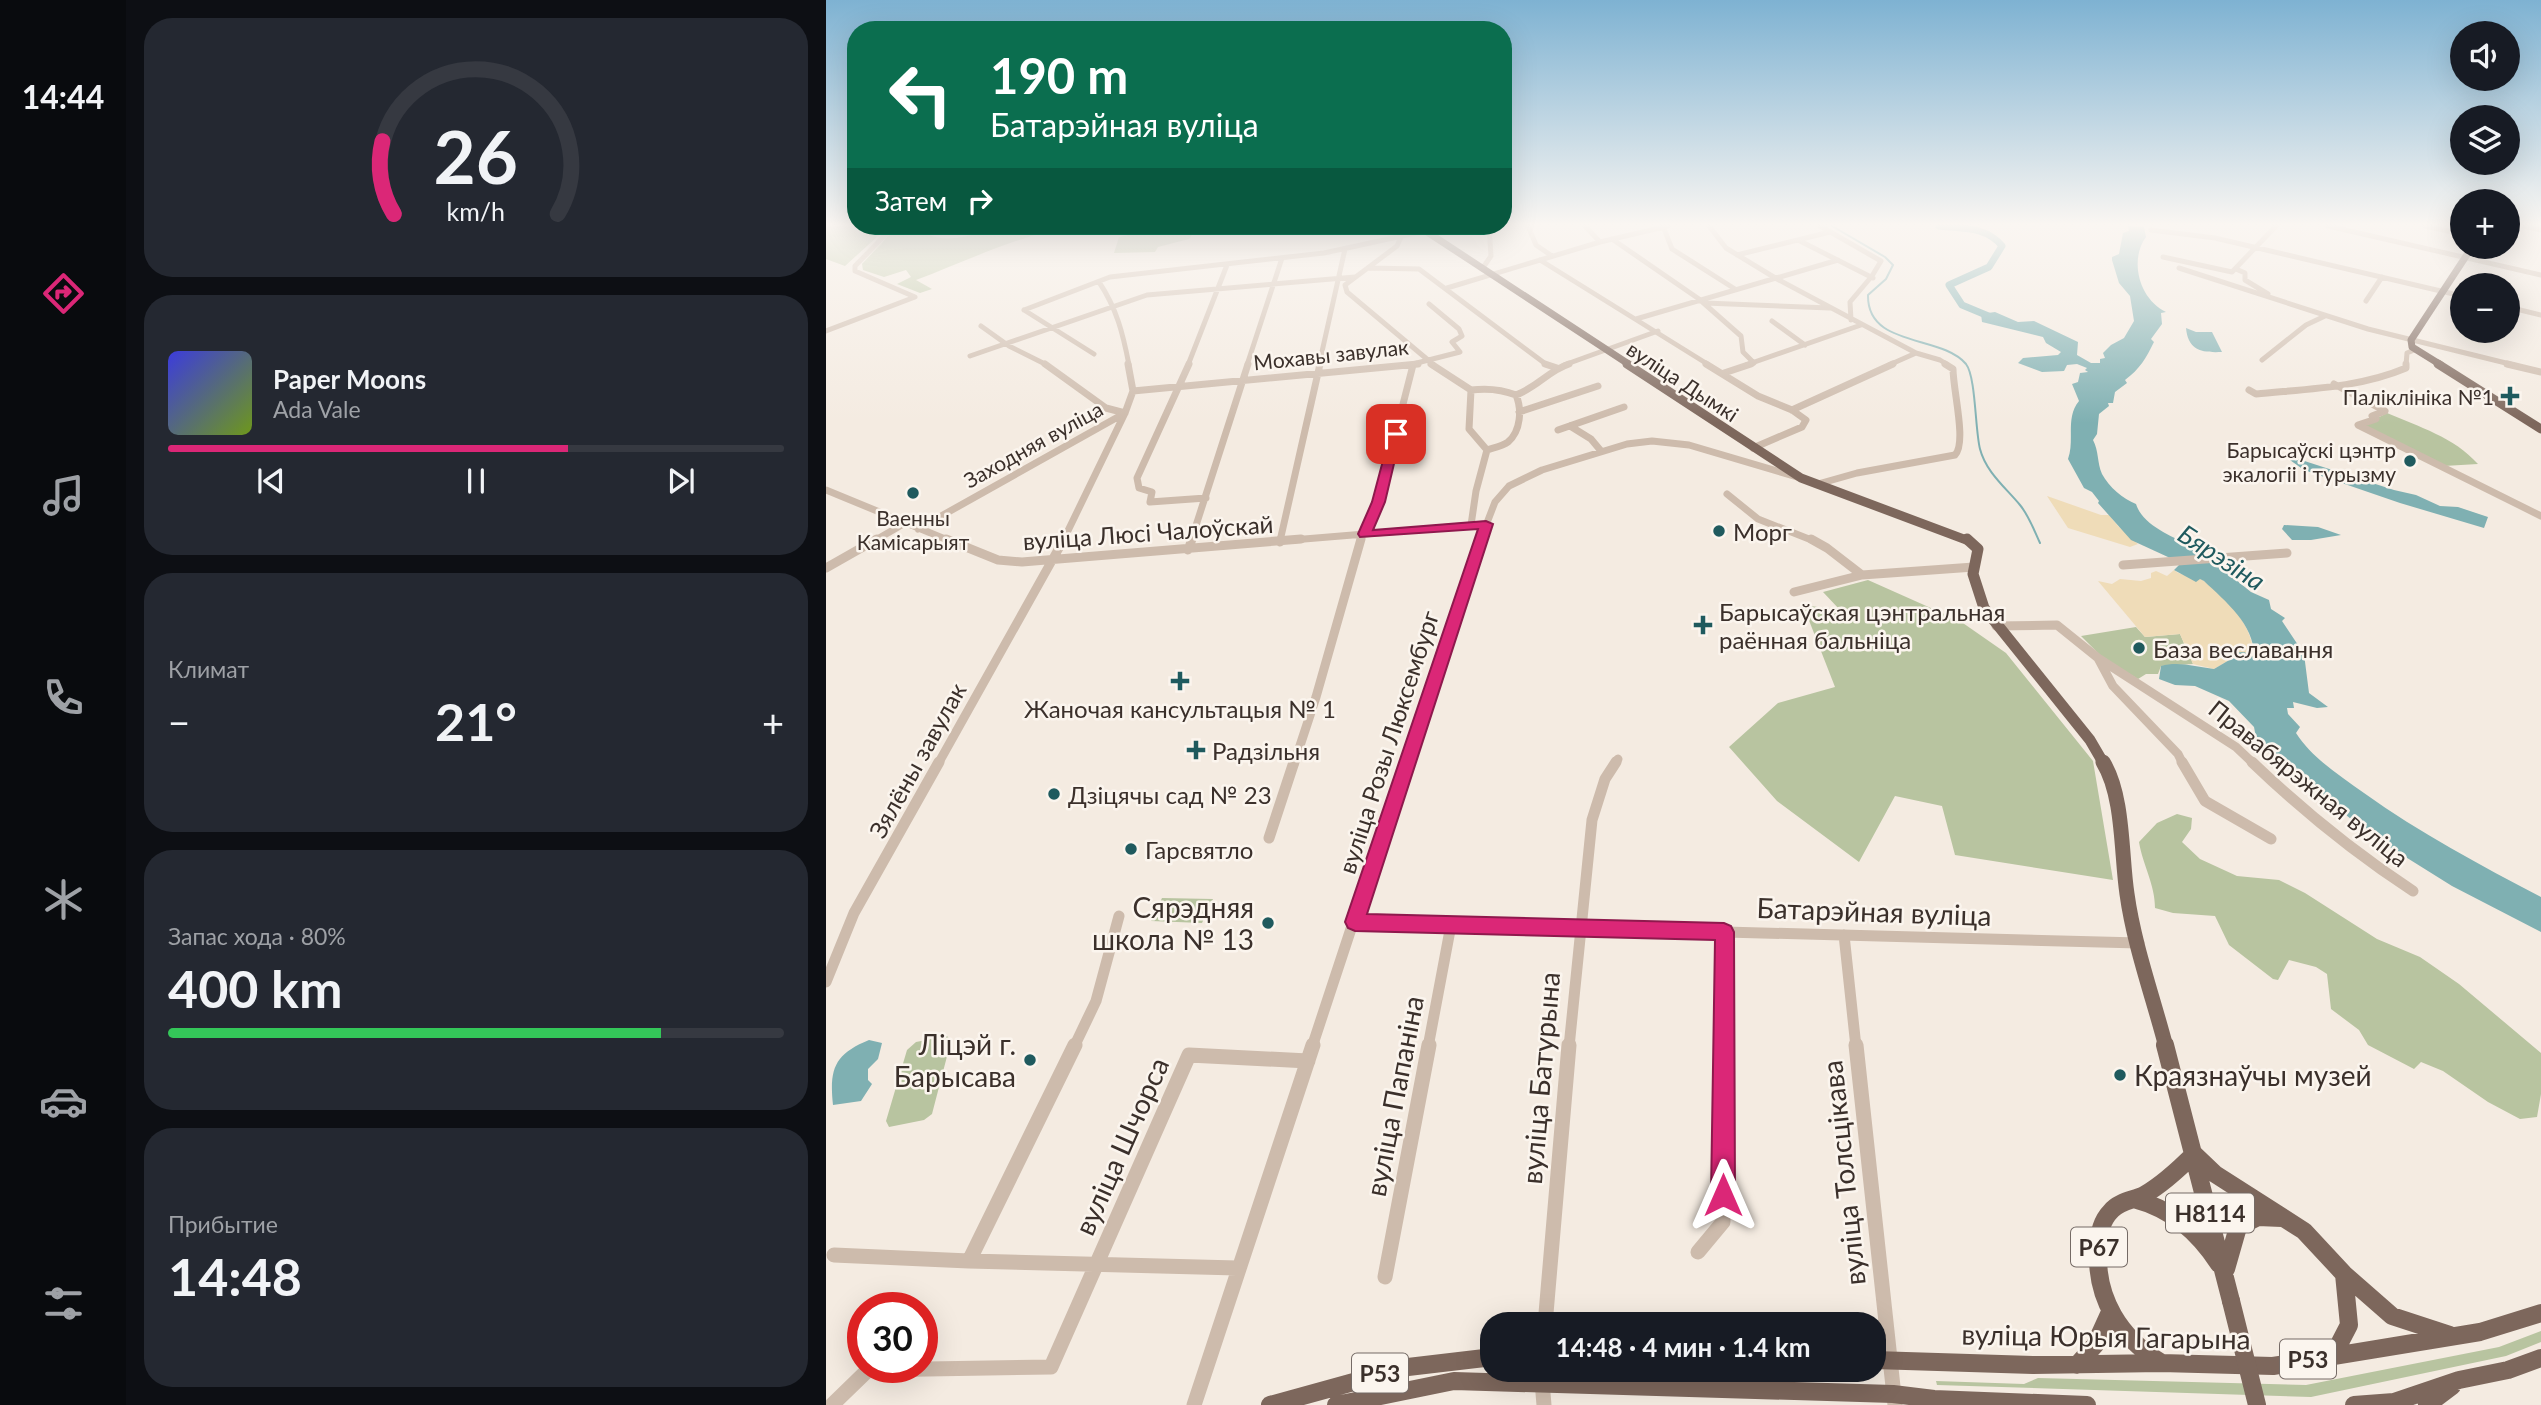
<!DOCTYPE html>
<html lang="ru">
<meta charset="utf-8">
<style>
body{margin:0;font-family:Lato,sans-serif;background:#242831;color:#f1f3f6;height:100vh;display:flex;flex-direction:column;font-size:26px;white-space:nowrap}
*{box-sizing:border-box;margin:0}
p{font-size:23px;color:#9ea1a6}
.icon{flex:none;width:38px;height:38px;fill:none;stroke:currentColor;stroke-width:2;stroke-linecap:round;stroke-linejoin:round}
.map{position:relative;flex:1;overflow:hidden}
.panel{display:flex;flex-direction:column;gap:18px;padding:18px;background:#0d0f14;width:700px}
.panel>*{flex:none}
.guide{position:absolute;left:21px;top:21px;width:665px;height:214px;border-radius:28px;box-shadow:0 7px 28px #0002;background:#0b6e4f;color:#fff;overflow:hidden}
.fabs{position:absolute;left:1624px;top:21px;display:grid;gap:14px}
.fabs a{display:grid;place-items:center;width:70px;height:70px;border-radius:50%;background:#171b24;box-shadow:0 7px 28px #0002;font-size:35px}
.speed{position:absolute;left:21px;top:1292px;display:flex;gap:14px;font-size:35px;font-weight:700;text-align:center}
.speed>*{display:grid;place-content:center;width:91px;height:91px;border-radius:50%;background:#171b24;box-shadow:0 7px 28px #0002;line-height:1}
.speed .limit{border:10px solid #d22;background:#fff;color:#111}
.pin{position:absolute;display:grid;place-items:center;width:60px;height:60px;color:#fff;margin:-30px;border-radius:14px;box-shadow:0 4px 10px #0006}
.me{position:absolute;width:77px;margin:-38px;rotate:0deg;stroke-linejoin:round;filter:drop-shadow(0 0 5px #0008)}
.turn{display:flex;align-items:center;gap:24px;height:147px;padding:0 28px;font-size:32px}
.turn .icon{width:91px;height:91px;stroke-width:2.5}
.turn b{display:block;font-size:49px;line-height:60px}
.then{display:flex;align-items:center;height:66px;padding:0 28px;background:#0003;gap:14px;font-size:26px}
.big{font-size:52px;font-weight:700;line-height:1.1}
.panel .card{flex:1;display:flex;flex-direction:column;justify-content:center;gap:10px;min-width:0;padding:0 24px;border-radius:28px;background:#242831}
.panel .dial{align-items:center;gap:0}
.dial svg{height:182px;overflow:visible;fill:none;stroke:#363941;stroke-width:7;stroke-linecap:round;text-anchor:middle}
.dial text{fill:#f1f3f6;stroke:none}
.song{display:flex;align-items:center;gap:21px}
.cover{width:84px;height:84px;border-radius:10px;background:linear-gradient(135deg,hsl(240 70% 55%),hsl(80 70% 35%))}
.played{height:7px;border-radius:4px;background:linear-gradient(90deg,#db2777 65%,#363941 65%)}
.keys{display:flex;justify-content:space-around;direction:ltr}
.heat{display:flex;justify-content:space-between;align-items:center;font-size:38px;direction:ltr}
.charge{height:10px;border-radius:5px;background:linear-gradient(90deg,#34c759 80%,#363941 0)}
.trip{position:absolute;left:654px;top:1312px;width:406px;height:70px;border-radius:28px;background:#171b24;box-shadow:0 7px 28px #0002;font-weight:700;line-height:70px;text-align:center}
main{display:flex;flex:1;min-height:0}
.tabs{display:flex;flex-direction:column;width:126px;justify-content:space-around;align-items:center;background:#090b0e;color:#9ea1a6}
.tabs .icon{width:49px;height:49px}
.tabs .on{color:#db2777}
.tabs b{font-size:32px;color:#f1f3f6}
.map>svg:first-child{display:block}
.green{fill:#b8c4a0}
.sand{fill:#efdcb8}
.water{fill:#7fb0b2}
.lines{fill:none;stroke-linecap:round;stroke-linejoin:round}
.stream{stroke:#7fb0b2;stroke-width:2}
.river{stroke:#7fb0b2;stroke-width:7}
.minor-far4{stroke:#cdbbac;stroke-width:5}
.minor-far3{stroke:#cdbbac;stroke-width:7}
.minor-far2{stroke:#cdbbac;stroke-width:9}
.minor-far1{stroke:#cdbbac;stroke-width:11}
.minor{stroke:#cdbbac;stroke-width:15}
.major-far4{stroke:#7d675c;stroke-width:7}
.major-far3{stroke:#7d675c;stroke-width:9}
.major-far2{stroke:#7d675c;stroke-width:11}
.major-far1{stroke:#7d675c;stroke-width:15}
.major{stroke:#7d675c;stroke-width:18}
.major-bridge{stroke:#7d675c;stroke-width:18}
.route{fill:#db2777;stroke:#8e194d;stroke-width:2}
.poi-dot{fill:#1f5a5e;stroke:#fbf5ee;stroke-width:2.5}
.labels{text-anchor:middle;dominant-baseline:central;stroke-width:5;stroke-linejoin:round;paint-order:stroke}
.far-street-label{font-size:21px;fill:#3b302b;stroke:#fbf5ee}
.far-poi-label{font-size:21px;fill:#3b302b;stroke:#fbf5ee;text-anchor:end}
.shield{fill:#fbf5ee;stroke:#756b66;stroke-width:2}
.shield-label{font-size:23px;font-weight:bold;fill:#3b302b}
.poi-label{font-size:24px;fill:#3b302b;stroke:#fbf5ee;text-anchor:start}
.street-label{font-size:24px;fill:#3b302b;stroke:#fbf5ee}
.water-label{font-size:26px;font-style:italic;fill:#1f5a5e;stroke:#fbf5ee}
.near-poi-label{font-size:28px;fill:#3b302b;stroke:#fbf5ee;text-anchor:end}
.near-street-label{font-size:28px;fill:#3b302b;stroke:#fbf5ee}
</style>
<main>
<nav class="tabs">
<b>14:44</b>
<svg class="icon on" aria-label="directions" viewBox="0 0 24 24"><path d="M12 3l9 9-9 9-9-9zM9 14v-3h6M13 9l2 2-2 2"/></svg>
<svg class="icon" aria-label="music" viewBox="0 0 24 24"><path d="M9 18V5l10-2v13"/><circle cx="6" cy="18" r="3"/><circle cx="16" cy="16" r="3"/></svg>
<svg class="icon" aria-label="phone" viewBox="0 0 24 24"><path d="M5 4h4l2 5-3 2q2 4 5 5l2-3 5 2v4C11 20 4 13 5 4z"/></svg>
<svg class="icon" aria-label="climate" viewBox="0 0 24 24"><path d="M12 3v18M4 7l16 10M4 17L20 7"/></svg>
<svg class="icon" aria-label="car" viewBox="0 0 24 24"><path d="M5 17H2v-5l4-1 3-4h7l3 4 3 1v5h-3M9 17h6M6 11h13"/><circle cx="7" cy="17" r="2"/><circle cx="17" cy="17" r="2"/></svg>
<svg class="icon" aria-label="filters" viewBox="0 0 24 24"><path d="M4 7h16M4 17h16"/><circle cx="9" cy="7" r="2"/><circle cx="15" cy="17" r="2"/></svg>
</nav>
<section class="panel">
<div class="card dial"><svg viewBox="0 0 100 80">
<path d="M14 69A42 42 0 1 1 86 69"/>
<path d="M14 69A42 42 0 0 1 9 37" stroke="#db2777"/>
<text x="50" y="56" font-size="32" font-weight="700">26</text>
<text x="50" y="72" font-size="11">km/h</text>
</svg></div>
<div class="card">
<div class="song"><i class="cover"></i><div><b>Paper Moons</b><p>Ada Vale</p></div></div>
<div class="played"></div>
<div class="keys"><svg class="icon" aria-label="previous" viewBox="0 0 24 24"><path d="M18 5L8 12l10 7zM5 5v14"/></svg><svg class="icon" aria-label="pause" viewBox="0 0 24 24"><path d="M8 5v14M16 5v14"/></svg><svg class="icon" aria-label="next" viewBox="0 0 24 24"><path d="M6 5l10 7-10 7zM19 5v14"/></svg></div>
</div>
<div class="card"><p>Климат</p>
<div class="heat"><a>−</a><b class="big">21°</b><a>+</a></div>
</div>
<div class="card"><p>Запас хода · 80%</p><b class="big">400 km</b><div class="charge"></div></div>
<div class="card"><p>Прибытие</p><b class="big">14:48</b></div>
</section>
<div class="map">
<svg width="1715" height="1405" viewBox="0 0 1715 1405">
<rect width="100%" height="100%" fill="#f4ebe1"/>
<path class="green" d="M0 226H63L19 266 0 259Z
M98 226 99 233C132 251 170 219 206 228L209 235C168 247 130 265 90 280L106 289 94 293 71 284 85 277 80 270 58 277 37 270 36 264 65 233Z
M340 226H367L361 232 366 235 363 239 332 247 329 252 288 253 293 237Z
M1561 413C1593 427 1628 437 1652 464L1618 466 1538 425Z
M1042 580 1134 621 1180 653 1267 761 1287 880 1129 855 1116 806 1069 796 1033 862 951 801 903 747 952 703 1009 687 977 605 1014 610 997 592Z
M1310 627 1319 637 1354 634 1367 664 1335 666 1332 674H1320L1312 679 1277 658 1255 636Z
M1351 814 1366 818 1365 829 1356 842 1374 859 1411 876 1453 880 1479 893 1551 939 1594 957 1633 984 1715 1053V1094L1711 1117 1694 1119 1662 1102 1617 1071 1595 1062 1588 1069 1542 1045 1533 1030 1505 1009 1501 974 1490 967 1463 960 1452 980 1447 979 1403 945 1389 916 1347 913 1329 908C1329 884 1317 866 1313 842L1331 823Z
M336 898 387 899 376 923 325 921Z
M121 1036 125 1041 106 1114 98 1120 63 1127 60 1121 81 1050 90 1042Z
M1715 1331V1342L1680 1356 1485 1397 1111 1385 1110 1381 1198 1384 1212 1378 1480 1385 1673 1347Z"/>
<path class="sand" d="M1221 496 1275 515H1283L1292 526 1312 544 1304 547 1242 528Z
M1348 570C1357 578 1369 574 1378 581 1403 598 1428 628 1428 658L1405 659 1388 669 1367 664 1354 634 1319 637 1272 581 1286 584 1294 579 1315 581 1325 578V573L1330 571 1341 576Z"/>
<path class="water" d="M1302 226 1318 227 1320 237C1303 260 1313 299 1340 312L1335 313 1336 324 1325 339 1328 342C1320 358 1314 369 1299 380L1301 383 1289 392 1287 403H1282L1283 406 1273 414 1271 434 1267 440C1273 451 1271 463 1276 474 1283 487 1297 499 1310 504 1316 524 1344 536 1362 544 1378 551 1379 566 1398 566L1399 571 1425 592 1443 600 1445 609 1459 618 1456 621 1478 654 1483 693 1502 707 1491 708 1467 702 1468 708H1461L1462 714 1474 727 1470 733C1487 759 1513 775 1538 793 1594 833 1654 865 1715 897V932L1626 886 1546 836 1431 743 1428 727 1403 701 1369 686 1349 685 1333 679 1335 666C1353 661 1370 667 1388 669L1405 659 1406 653 1418 652 1428 657C1429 625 1400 602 1378 581L1374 579 1370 582 1348 570 1355 563 1305 540 1272 503 1273 501 1266 492 1258 488 1242 459C1249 440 1239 418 1253 401L1246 384 1252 382 1254 373 1262 372 1259 370 1261 368 1251 364 1241 365 1238 371 1216 372 1192 363 1197 358 1232 355 1235 352 1220 343 1217 337 1156 322 1155 314 1169 312 1192 322 1208 321 1252 342 1251 355 1265 363H1274V359L1279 358 1277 353 1285 345 1298 338 1308 321 1304 296 1293 283 1286 260V257L1293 254 1297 233 1303 231Z
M1360 328 1370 332H1386L1396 352C1375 353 1362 350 1360 328Z
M1454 453 1568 490 1590 495 1614 506 1632 507 1662 517 1658 528 1574 503 1478 470Z
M1458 525 1492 527 1515 535 1485 540H1466L1456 529Z
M43 1040 56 1043 52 1059 42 1069V1080L46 1084 35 1101 7 1105C3 1068 9 1054 43 1040Z"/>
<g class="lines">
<path class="stream" d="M1006 226 1059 257 1067 265 1060 279 1042 295C1041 348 1115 334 1140 364 1150 377 1149 430 1154 449 1160 472 1179 487 1194 505 1203 516 1208 530 1214 543"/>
<path class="river" d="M1113 226C1136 229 1160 226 1176 246L1163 267 1123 285 1136 305 1172 320"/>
<path class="minor-far4" d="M702 226 710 245 726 256
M759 226 774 242
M837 226 846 249 909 289
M883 226 900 248 951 279 1090 353 1114 360 1122 365
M994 226 1055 261 1046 276 1024 302 1025 320
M1502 226 1715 275
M1599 226 1636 234
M1698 226 1715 230
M1325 230 1389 238 1636 296
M62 232 90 226
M575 237 571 246 519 285 521 292 608 365
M786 239 873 299 915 336 917 352 928 363
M972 240 1047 278
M911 255 1004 232
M1337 257 1406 272 1450 226
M714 260 883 365
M542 268 593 269 721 365
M1353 268 1542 329 1688 365
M656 269 665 256 663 226
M1410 269 1419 273V280L1442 294
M273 282C291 309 297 334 303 365
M621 288 774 242 842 226
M1540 301 1556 277
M879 303 1004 308
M1682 307 1715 315
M198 310 284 277 498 253 599 231
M198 310 268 354
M810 319 1012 260
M946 321 979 345
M155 326 183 346 221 365
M0 331 89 297 29 271V266L68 226
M144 356 321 295 529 277
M1436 360 1480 325 1499 316
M362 365 401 265
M421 365 456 258
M493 365 519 249
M583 365 634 352 626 342 636 336 633 329 603 304
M738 365 832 331
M920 365 1035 325
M1063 365 1090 353
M1580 365 1581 353 1588 350"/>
<path class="minor-far3" d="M219 364 280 408 299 413
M363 364 311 478 313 488 326 492 324 502 380 498
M605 364 645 390 643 429 661 450 650 491 645 525
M719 364 731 368
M880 364 932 396 966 410 980 420 976 427 927 448
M1681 364 1715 372
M898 373 925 364
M1508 384 1559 411 1546 416 1550 419 1532 425 1715 516
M645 390C661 388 675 389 690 395 696 409 695 431 682 442 677 446 667 448 661 450
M1423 390 1430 394C1480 389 1533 388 1580 368V364
M307 391 592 364
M690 395C713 386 722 371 743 364
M966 410 1067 364
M693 412 772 386
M744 426 765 439 775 451
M732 430 798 407
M992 484 1031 473 1129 455C1141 443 1127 390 1127 369L1119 364
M0 490 124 541
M901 494 932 519 988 541
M92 529 299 413
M48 541 79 523
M237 541 299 413 307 391 302 364
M365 541 422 364
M454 541 660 524
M454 541 494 364
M534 541 552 502 587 365
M654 541 669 502 683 486 716 470 801 444 826 441 863 445 971 477"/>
<path class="minor-far2" d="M120 539 172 560 196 562 475 539
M985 539 1001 548 1036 575
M454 542 455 539
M362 550 366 539
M1297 565 1461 553
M0 568 51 539
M968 592 1036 575 1148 567
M1170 626 1231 625 1272 658 1410 747 1428 764
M1272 658 1287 686 1352 754 1357 764
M112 764 238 539
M468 764 490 697 535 539
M580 764 654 539
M789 764 792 759"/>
<path class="minor-far1" d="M1356 762 1379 801 1445 839
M1426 762C1476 810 1529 853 1587 891
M443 838 468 762
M529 922 1313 943
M1018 935 1030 1047
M0 982 28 913 113 762
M248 1047 270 1001 293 916
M486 1047 580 762
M602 1047 625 925
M743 1047 766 820 779 779 790 762
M898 1047V932"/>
<path class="minor" d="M1030 1045 1069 1405
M872 1252 897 1222 898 1045
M8 1255 143 1261 249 1045
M143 1261 411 1268
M559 1277 603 1045
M719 1325 743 1045
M716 1381 718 1405
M6 1405 42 1370 225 1367 363 1055 482 1061
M368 1405 487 1045"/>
<path class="major-far4" d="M592 226 804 365
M1615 365 1586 347 1585 340 1646 247"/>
<path class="major-far3" d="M801 364 975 478 1143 541
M1612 364 1715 429"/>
<path class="major-far2" d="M1141 539 1152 549 1147 574 1158 608 1264 740 1278 764"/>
<path class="major-far1" d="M1277 762C1298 796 1295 855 1301 894 1308 945 1327 997 1340 1047"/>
<path class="major" d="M1339 1045 1405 1301
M1368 1154 1389 1174 1478 1231 1518 1274 1566 1316 1624 1335
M1308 1199C1346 1209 1372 1232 1393 1264
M1400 1269 1412 1227 1432 1217 1456 1218
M1508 1354 1523 1325 1518 1274
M1048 1360 1207 1365 1335 1363 1447 1366 1654 1332 1715 1313
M1334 1362C1294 1337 1270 1299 1272 1251 1272 1237 1275 1221 1285 1211 1293 1201 1308 1200 1318 1195 1337 1184 1353 1169 1368 1154
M1251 1365 1269 1345 1284 1312
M444 1405 582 1367 667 1357
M510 1405 628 1381 1067 1394 1108 1399 1261 1405
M1528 1405 1568 1402 1633 1380 1682 1370 1715 1358
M1601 1405 1626 1386"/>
<path class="major-bridge" d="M1405 1301 1431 1405"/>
</g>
<linearGradient id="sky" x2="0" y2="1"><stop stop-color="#7eb2d2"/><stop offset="0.53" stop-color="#faf6f2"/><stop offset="1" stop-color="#faf6f2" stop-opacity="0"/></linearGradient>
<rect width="1715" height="423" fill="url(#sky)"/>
<path class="route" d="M570 430 575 434 559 502 547 530 660 521 667 524 541 914 898 923 905 926 908 932 909 1195 905 1204 897 1207 888 1204 885 1195 889 940 529 931 522 928 519 922 652 529 534 537 532 534 546 502 564 434Z"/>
<g class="poi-dot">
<path d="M1680.5 385.5h7v7h7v7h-7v7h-7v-7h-7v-7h7z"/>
<circle cx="1584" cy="461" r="7"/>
<circle cx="87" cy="493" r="7"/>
<circle cx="893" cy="531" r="7"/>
<path d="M873.5 614.5h7v7h7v7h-7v7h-7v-7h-7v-7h7z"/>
<circle cx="1313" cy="648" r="7"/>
<path d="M350.5 670.5h7v7h7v7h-7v7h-7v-7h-7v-7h7z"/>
<path d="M366.5 739.5h7v7h7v7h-7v7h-7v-7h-7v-7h7z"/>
<circle cx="228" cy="794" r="7"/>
<circle cx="305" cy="849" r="7"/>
<circle cx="442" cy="923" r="7"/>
<circle cx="204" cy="1060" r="7"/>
<circle cx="1294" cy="1075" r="7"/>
</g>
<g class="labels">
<g class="far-street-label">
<text transform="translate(505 354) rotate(-6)">Мохавы завулак</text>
<text transform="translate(857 381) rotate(33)">вуліца Дымкі</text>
<text transform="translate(207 444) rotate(-29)">Заходняя вуліца</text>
</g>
<g class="far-poi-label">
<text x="1668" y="396">Паліклініка №1</text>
<text x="1570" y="449">Барысаўскі цэнтр<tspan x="1570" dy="24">экалогіі і турызму</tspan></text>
<text x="87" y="517" text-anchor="middle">Ваенны<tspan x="87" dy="24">Камісарыят</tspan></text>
</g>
<g class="shield">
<rect x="1340" y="1193.5" width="88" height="39" rx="5"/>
<rect x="1245" y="1227.5" width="56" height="39" rx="5"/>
<rect x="1454" y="1339.5" width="56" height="39" rx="5"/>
<rect x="526" y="1353.5" width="56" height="39" rx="5"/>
</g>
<g class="shield-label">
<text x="1384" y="1213">Н8114</text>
<text x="1273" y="1247">Р67</text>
<text x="1482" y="1359">Р53</text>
<text x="554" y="1373">Р53</text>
</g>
<g class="poi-label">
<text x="907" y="531">Морг</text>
<text x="893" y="611">Барысаўская цэнтральная<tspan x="893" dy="28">раённая бальніца</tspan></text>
<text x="1327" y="648">База веславання</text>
<text x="354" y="708" text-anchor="middle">Жаночая кансультацыя № 1</text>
<text x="386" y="750">Радзільня</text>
<text x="242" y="794">Дзіцячы сад № 23</text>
<text x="319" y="849">Гарсвятло</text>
</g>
<g class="street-label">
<text transform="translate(322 532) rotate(-4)">вуліца Люсі Чалоўскай</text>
<text transform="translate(562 742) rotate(-72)">вуліца Розы Люксембург</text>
<text transform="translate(91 760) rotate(-61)">Зялёны завулак</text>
<text transform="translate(1483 783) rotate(39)">Правабярэжная вуліца</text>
</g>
<g class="water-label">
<text transform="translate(1396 557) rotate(33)">Бярэзіна</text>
</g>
<g class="near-poi-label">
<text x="428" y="907">Сярэдняя<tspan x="428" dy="32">школа № 13</tspan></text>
<text x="190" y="1044">Ліцэй г.<tspan x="190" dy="32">Барысава</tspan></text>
<text x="1308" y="1075" text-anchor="start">Краязнаўчы музей</text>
</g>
<g class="near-street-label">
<text transform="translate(1048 911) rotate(2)">Батарэйная вуліца</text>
<text transform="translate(714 1078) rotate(-85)">вуліца Батурына</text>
<text transform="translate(568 1096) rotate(-79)">вуліца Папаніна</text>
<text transform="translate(295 1146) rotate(-66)">вуліца Шчорса</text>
<text transform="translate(1017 1173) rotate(-96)">вуліца Толсцікава</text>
<text transform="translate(1280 1336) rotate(1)">вуліца Юрыя Гагарына</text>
</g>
</g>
</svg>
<div class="fabs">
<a><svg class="icon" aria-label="sound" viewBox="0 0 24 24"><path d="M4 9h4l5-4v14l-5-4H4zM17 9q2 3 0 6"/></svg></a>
<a><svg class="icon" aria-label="layers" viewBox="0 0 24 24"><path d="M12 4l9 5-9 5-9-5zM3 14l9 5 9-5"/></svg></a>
<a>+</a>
<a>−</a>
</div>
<div class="speed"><div class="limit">30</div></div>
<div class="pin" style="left:570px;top:434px;background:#d93025"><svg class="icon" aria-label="arrive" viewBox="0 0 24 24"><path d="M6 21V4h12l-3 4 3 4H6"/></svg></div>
<svg class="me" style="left:897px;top:1195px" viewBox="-20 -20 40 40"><path d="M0-17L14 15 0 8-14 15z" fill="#db2777" stroke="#fff" stroke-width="4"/></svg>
<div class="trip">14:48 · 4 мин · 1.4 km</div>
<div class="guide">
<div class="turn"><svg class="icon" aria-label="left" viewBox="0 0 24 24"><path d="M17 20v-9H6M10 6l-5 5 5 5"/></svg><div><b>190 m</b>Батарэйная вуліца</div></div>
<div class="then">Затем<svg class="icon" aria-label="right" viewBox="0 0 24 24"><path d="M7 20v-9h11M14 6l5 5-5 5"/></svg></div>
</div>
</div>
</main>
